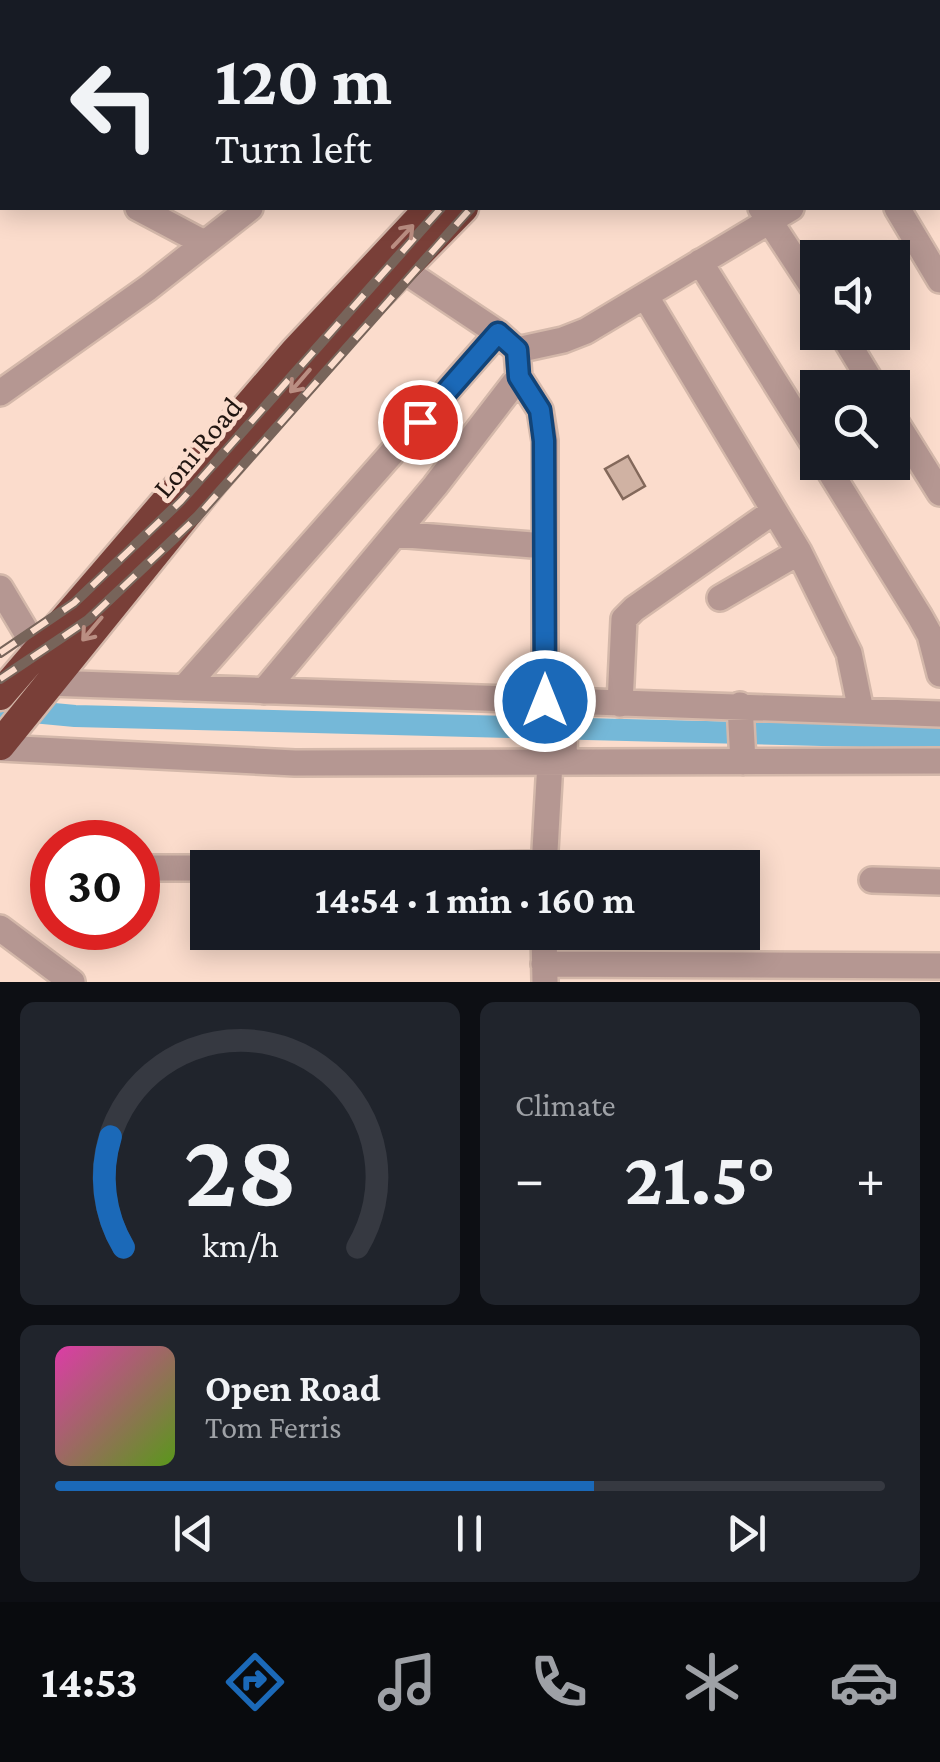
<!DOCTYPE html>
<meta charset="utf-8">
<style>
body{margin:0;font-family:"Crimson Pro",serif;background:#20242c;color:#f1f3f6;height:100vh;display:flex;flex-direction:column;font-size:38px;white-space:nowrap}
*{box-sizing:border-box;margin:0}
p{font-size:32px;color:#9ea1a6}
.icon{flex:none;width:55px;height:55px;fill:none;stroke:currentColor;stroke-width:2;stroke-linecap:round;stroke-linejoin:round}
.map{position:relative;height:982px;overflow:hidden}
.sheet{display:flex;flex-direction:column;gap:20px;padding:20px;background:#0d0f14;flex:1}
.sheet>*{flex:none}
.top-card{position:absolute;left:0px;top:0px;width:940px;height:210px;box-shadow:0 5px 25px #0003;background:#171b24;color:#f1f3f6;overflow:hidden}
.buttons{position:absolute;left:800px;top:240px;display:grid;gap:20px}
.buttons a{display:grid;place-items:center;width:110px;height:110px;border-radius:0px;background:#171b24;box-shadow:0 5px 25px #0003;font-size:50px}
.speed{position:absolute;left:30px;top:820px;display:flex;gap:20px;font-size:50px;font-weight:700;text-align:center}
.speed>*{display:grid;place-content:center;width:130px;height:130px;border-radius:50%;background:#171b24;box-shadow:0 5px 25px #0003;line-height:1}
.speed .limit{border:15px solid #d22;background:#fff;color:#111}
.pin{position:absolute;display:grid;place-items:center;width:85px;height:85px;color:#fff;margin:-42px;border:5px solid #fff;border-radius:50%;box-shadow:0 2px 10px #0007}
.me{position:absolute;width:110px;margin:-55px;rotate:0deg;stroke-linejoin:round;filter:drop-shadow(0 0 8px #0008)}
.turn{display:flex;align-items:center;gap:35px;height:210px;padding:0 50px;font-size:45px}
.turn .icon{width:130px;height:130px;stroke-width:2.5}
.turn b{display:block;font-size:70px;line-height:85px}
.big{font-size:75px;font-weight:700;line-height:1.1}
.sheet .widget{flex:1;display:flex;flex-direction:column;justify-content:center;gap:15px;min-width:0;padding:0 35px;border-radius:15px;background:#20242c}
.sheet .dial{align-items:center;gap:0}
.dial svg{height:260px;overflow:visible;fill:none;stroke:#363941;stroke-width:7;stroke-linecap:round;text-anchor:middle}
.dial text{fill:#f1f3f6;stroke:none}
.song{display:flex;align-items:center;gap:30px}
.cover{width:120px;height:120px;border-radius:15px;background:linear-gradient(135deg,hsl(320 70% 55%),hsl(90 70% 35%))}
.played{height:10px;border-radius:5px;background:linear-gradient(90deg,#1b69b8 65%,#363941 65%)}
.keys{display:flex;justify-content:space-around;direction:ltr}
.heat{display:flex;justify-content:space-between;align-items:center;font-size:55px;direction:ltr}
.sheet .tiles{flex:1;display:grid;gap:20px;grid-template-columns:1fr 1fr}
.widget:last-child{grid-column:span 2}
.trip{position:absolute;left:190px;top:850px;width:570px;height:100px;border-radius:0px;background:#171b24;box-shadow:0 5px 25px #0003;font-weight:700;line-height:100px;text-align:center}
.tab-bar{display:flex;height:160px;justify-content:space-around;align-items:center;background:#090b0e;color:#9ea1a6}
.tab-bar .icon{width:70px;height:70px}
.tab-bar .current{color:#1b69b8}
.tab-bar b{font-size:45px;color:#f1f3f6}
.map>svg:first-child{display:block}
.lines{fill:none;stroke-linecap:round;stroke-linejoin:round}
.canal{stroke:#75b8d8;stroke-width:22}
.building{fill:#d0b2a3;stroke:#83685a;stroke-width:2.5}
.minor-casing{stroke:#d4b8aa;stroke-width:30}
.highway-casing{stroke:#d4b8aa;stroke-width:35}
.minor{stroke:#b59792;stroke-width:25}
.highway{stroke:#793f38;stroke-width:30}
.rail-casing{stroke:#77645a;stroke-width:10}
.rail{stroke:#fbdccc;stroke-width:6;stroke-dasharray:19;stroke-linecap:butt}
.oneway{stroke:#ba8e82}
.route-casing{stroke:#124478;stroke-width:25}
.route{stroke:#1b69b8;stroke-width:18}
.labels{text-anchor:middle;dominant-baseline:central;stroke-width:9;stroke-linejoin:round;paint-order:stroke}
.street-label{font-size:30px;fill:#211611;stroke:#fbdccc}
</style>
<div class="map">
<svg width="940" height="982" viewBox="0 0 940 982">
<rect width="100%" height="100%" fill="#fbdccc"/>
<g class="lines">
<path class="canal" d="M0 709 75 716 940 738"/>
</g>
<path class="building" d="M628 456 645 486 623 499 605 469Z"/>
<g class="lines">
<defs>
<path id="minor" d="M190 0V2
M343 0 345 2
M553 0 555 2
M10 2V0
M108 2V0
M271 2 275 0
M384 2 387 0
M514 2 517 0
M938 115 940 113
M0 172 2 130
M138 208 204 243
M761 208 818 295
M897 208 940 280
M700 262 818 451
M646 297 799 552 849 653 861 711
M841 332 875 388
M517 350 563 340 586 331 791 208
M519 377 540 410 545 441V701
M0 393 148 288 250 208
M892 416 940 493
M824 462 920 617 930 635 940 674
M395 534 545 546
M0 588 37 650
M720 598 799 552
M48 683 940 714
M184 688 498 333
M264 691 435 486 519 377 517 350 498 333 402 269
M620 704 624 619 634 609 774 511
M740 705 743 762
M0 748 295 763 940 761
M564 762 565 702
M138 868H208
M226 868 544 864
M544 868 550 762
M872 880 940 882
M0 928 72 982
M544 932 545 982
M544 964 940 966"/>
<path id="highway" d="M676 2 679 0
M714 2 717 0
M0 695 295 352 430 208
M0 745 213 481 358 315 463 208"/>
</defs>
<use href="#minor" class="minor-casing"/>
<use href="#highway" class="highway-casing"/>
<use href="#minor" class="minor"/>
<use href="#highway" class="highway"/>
<defs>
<path id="rail" d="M667 2 670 0
M702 2 705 0
M0 653 74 603 181 501 441 208
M0 679 88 620 197 517 471 208"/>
</defs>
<use href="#rail" class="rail-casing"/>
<use href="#rail" class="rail"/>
</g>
<defs><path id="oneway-shaft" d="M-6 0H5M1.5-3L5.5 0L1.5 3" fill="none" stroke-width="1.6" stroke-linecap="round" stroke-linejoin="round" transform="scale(2.5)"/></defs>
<g class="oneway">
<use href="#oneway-shaft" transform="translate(403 236) rotate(-47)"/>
<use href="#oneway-shaft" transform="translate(300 381) rotate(131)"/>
<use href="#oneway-shaft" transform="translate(92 629) rotate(130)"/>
</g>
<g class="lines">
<defs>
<path id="route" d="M420 422 498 333 517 350 519 377 540 410 544 441 545 701"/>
</defs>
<use href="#route" class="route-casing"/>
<use href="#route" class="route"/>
</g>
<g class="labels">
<g class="street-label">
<text transform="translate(197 447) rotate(-50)">Loni Road</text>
</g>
</g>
</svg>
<div class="buttons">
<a><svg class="icon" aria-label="sound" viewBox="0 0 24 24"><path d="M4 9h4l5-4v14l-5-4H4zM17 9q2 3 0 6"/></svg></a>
<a><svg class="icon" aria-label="search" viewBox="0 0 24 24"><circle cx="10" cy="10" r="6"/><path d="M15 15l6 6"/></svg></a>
</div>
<div class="speed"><div class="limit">30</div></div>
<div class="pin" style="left:420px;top:422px;background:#d93025"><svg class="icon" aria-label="arrive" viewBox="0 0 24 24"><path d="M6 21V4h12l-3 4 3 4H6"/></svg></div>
<svg class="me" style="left:545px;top:701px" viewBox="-20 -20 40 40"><circle r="17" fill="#1b69b8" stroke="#fff" stroke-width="3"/><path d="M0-11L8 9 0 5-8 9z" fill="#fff"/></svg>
<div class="trip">14:54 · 1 min · 160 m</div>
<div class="top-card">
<div class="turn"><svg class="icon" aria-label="left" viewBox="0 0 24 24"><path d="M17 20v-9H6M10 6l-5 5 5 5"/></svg><div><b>120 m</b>Turn left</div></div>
</div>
</div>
<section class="sheet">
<div class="tiles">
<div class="widget dial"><svg viewBox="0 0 100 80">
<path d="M14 69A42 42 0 1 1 86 69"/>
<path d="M14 69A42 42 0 0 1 10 35" stroke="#1b69b8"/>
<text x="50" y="56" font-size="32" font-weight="700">28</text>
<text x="50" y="72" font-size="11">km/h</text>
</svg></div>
<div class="widget"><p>Climate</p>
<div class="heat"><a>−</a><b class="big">21.5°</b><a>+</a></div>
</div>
<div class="widget">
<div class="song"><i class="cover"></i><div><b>Open Road</b><p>Tom Ferris</p></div></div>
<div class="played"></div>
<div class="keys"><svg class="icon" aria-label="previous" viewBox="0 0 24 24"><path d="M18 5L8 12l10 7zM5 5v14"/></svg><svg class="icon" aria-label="pause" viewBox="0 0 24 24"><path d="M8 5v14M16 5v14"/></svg><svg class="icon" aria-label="next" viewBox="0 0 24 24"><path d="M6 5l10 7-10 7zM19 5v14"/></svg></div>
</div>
</div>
</section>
<nav class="tab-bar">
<b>14:53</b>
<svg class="icon current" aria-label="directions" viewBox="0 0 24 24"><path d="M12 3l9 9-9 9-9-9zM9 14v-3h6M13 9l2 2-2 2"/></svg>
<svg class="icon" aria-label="music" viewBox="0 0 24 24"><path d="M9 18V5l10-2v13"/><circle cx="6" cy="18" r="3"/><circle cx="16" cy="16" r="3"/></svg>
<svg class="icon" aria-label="phone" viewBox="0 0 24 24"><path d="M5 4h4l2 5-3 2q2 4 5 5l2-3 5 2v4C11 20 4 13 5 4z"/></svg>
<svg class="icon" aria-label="climate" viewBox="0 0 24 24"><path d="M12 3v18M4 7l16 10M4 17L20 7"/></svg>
<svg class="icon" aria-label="car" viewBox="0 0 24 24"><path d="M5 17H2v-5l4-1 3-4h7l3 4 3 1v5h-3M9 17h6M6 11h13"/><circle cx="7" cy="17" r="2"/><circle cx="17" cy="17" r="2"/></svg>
</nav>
